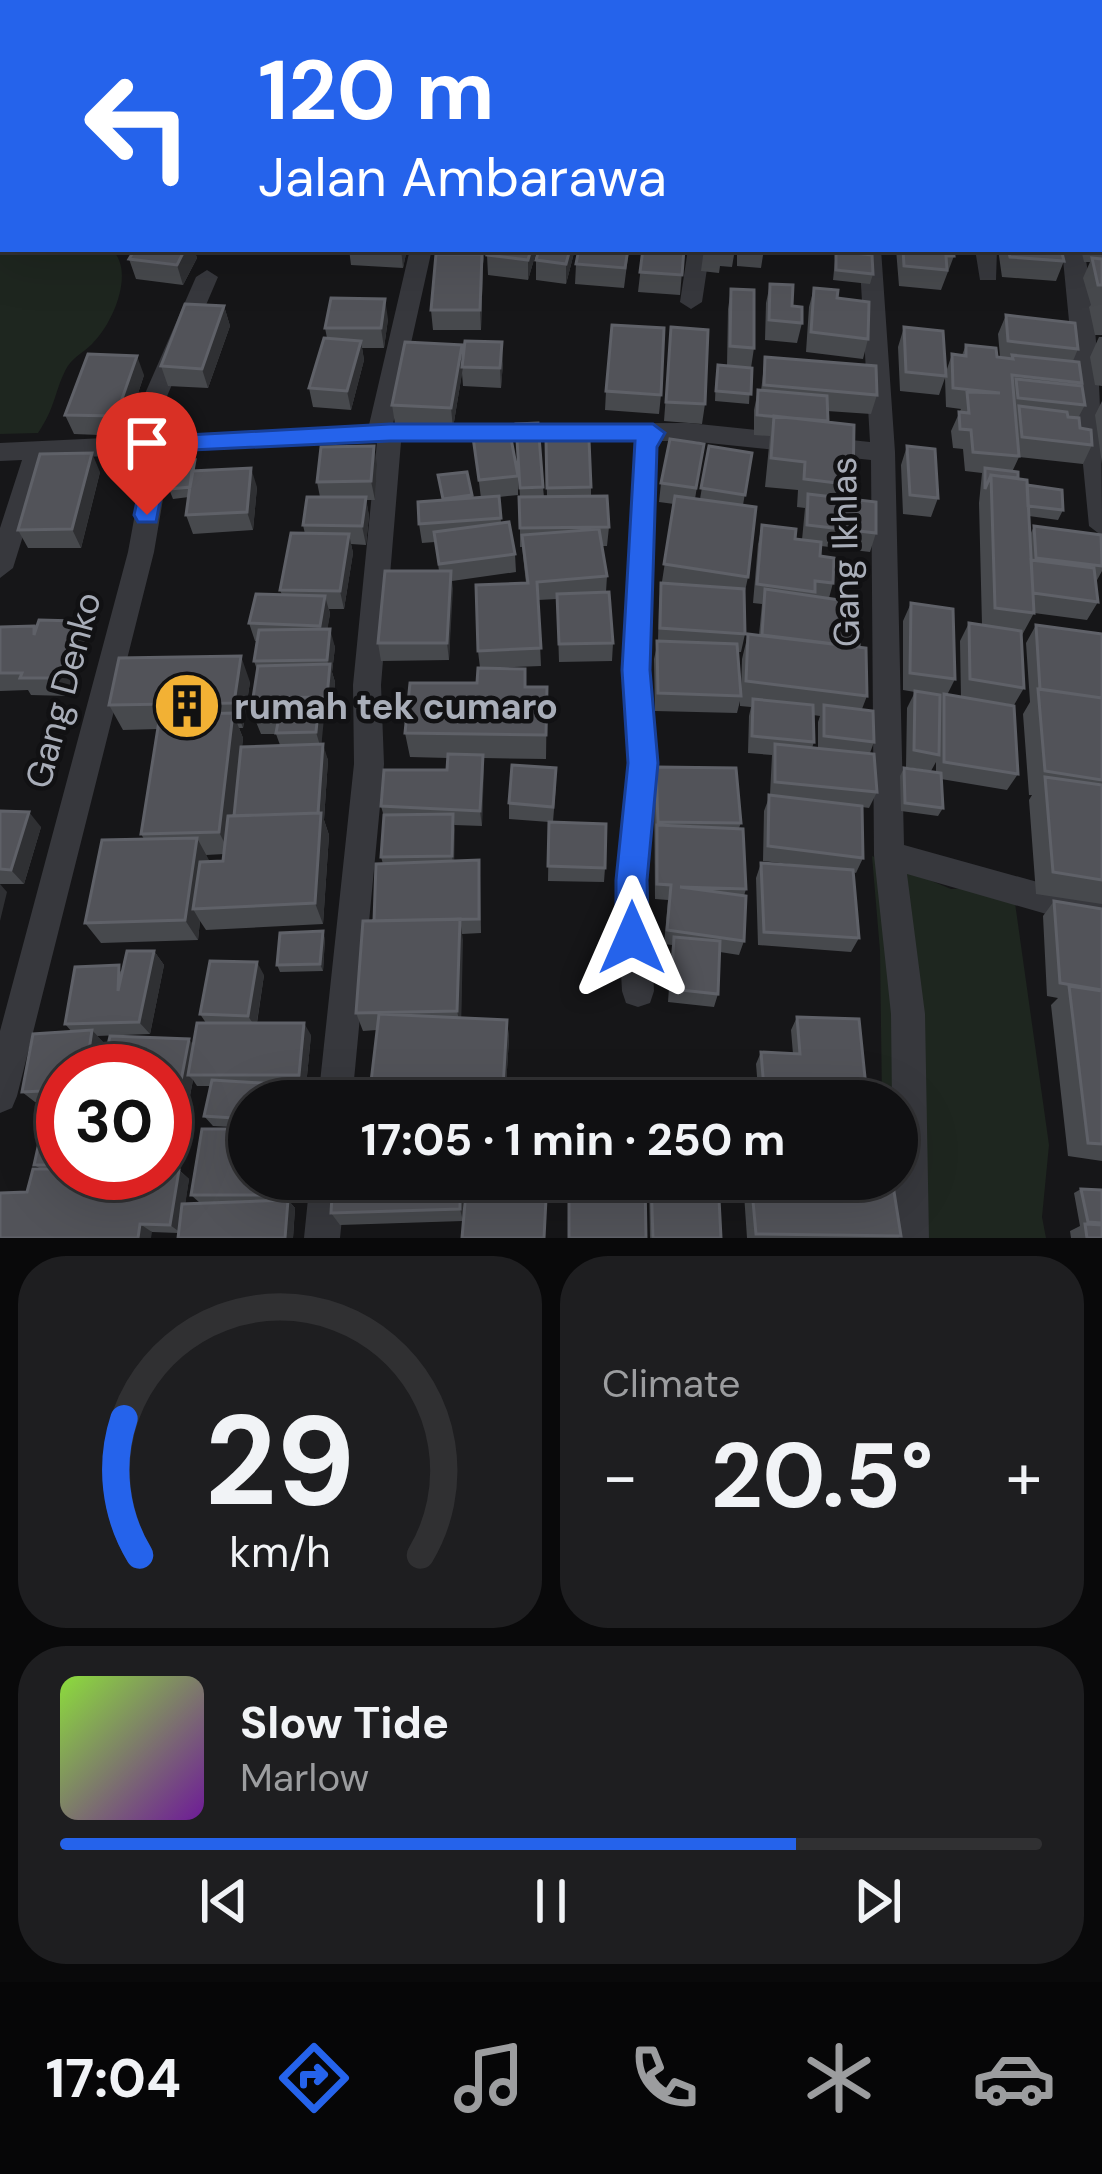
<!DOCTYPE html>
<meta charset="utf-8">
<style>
body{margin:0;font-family:"DM Sans",sans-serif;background:#1e1e20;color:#f1f3f6;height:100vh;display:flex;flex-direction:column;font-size:45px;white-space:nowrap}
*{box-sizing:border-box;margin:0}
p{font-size:39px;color:#9c9d9f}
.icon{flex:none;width:66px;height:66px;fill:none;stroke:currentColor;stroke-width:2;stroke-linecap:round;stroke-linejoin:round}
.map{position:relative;height:1238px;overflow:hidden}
.drawer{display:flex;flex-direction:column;gap:18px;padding:18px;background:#09090a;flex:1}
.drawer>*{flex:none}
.hud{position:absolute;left:0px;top:0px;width:1104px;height:252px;box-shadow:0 12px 48px #0002,0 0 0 3px #303032;background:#2563eb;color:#fff;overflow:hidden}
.speed{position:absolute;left:36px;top:1044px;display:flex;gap:24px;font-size:60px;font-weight:700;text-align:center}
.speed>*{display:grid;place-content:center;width:156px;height:156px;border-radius:50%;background:#101012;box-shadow:0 12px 48px #0002,0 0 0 3px #303032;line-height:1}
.speed .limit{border:18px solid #d22;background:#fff;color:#111}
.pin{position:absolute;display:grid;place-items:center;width:102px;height:102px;color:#fff;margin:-123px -51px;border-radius:50% 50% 50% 0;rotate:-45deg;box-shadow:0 0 12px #0007}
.pin .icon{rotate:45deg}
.me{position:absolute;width:132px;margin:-66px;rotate:0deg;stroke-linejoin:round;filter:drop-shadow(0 0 9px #0008)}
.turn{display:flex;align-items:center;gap:42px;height:252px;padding:0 60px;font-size:54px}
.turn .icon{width:156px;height:156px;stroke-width:2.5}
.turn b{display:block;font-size:84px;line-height:102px}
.big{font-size:90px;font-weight:700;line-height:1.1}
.drawer .tile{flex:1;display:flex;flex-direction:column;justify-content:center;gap:18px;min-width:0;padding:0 42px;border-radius:48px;background:#1e1e20}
.drawer .dial{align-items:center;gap:0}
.dial svg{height:312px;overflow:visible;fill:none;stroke:#303032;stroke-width:7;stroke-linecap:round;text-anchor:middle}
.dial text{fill:#f1f3f6;stroke:none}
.song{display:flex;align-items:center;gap:36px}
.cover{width:144px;height:144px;border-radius:18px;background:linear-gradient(135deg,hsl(90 70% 55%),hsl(280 70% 35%))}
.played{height:12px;border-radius:6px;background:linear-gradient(90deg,#2563eb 75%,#303032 75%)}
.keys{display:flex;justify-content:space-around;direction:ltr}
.heat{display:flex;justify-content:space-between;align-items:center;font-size:66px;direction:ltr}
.drawer .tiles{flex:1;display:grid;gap:18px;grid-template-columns:1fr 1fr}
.tile:last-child{grid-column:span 2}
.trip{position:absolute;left:228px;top:1080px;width:690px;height:120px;border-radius:60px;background:#101012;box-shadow:0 12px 48px #0002,0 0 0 3px #303032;font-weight:700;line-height:120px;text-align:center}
.menu{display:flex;height:192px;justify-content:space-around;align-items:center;background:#060607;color:#9c9d9f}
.menu .icon{width:84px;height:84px}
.menu .selected{color:#2563eb}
.menu b{font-size:54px;color:#f1f3f6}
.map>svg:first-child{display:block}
.green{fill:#1e261f}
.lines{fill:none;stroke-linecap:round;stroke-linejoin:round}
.stream{stroke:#2c353c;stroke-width:8}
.lane{stroke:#37383d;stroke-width:9}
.street{fill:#37383d;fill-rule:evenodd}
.secondary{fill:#45474d;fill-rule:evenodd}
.highway{fill:#63666e;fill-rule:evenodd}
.wall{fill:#47494d;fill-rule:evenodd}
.shaded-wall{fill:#2f3033}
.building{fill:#525359;stroke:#5f6168;stroke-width:3}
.route{fill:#2563eb;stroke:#184099;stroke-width:3}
.labels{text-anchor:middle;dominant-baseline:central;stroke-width:9;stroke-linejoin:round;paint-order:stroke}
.street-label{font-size:36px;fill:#a8adb8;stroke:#111113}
.poi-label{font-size:36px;font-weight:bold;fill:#a8adb8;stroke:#111113;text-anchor:start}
</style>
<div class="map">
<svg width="1102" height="1238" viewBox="0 0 1102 1238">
<rect width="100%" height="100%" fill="#161618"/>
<path class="green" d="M0 244 3 249H111C136 270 113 324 92 344 82 354 72 357 65 371 54 394 55 408 38 433L0 434Z
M872 856 951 889 971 888 1015 903 1049 1145 1042 1217 1046 1238H877L876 1179H897V1101H882L880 951Z"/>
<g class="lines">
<path class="stream" d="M272 0 313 3"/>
<path class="lane" d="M0 155 3 150
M0 204 3 199"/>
<path class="street" d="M410 249H432L393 424 689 423 870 442 859 249H881L895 452 904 845 1102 900V930L907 874 925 1014 929 1238H893L897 1101H892L891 1014 874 855 871 460 689 441H660L656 447 650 670 658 763 648 880 654 991 650 1003 638 1007 626 1003 622 991 616 880 628 763 622 670 635 441 401 442 381 685 384 764 352 1101H318L354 764 353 685 377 442 171 452 154 552 17 1096 12 1108 0 1113V1031L128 552 146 454 47 459 13 568 0 578V528L22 460 0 461V443L126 437 196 277 207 270 218 277 150 436 369 425Z
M688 249H710L702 302 691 309 680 302Z
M975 249H997L996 280H980Z
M1062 249H1084C1101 341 1102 442 1102 536L1089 526Z
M310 1179H346L340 1238H304Z"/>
<path class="secondary" d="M126 0H178L180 3H128Z"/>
<path class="highway" d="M775 0H836L838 3H777Z
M1028 0H1095L1097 3H1030Z"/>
</g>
<path class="wall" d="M0 0 3 3V103L0 102Z
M1101 62H1102V335H1095L1089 307 1091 305 1083 278 1090 262H1084L1081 249H1101Z
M135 249H194L197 258 183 285 136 279 129 259Z
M349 249H407L403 268 351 265Z
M439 249H485L483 264 481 330H433L431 310Z
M489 249H537L528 280 488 275 487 255Z
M575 249 566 284 536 280V260Z
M629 249 624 288 575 284 576 264Z
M643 249H684L680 295 638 292Z
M704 249H735L732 267 720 266 719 273 701 271Z
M737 249H764L761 268 737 266Z
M896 249H953L954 256 941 290 899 286Z
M998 249H1061L1064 261 1056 281 1002 277Z
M836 251 873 274 870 284 833 280Z
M770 284 792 306 802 323 797 343 765 340 766 303Z
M814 288 837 298 868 339 863 359 806 352 809 307Z
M731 289 754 348 751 368 749 404 715 401 716 375 727 366 728 309Z
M224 306 230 326 208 388 168 386 161 366Z
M1006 315 1078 349 1073 361 1082 383 1081 386 1085 405 1078 418 1080 428 1092 445 1083 464 1019 457 1012 472 1018 478 1063 510 1058 520 1029 516 1030 535 1034 526 1102 543V571L1096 582 1098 602 1087 620 1034 613 1021 637 1024 688 1014 705 961 697 960 641 969 623 982 625 979 503 982 473 965 471 963 449 953 448 951 431 961 409 946 407 945 378 939 395 900 391 898 347 904 327 946 372 952 354 962 355 966 345 1000 357 998 334Z
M388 319 384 348H362L364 360 351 410 313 407 309 388 327 338 325 328Z
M671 327 705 404 702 424 664 421Z
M1099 337H1102V386L1095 385 1090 357Z
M462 345 463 357 503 362 501 388 463 386 462 373 453 428 395 424 392 405Z
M765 357 877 395 871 414 827 411V422L853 485 849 499 876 533 870 552 821 546 820 556 833 583 829 598 859 647 867 696 862 709 874 742 870 753 877 792 869 808 862 807 863 858 856 873 853 872 859 938 851 952 758 945 756 878 761 863 806 866 763 861 764 811 770 795 772 755 748 753 749 716 751 707 740 706V701L737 713 655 711 654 659 658 641 659 601 674 504 659 502 661 483 704 444 695 499H700L709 446 752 453 743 505 748 577 744 596 745 634 741 652H738L741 690 742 659 748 634 759 635 762 604 753 603 758 544 762 525 795 539 802 540 805 508 797 507 798 490 765 487 770 436 754 435V410L758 390 761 391ZM813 715 820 716 818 722V748H812L814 742Z
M144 375 124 436 74 434 65 415Z
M606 391 661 395 659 414 605 410Z
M1102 401V464L1095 415Z
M516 424 543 487 544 497H547L546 440 591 487V496L609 527 607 546H602L607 576 606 592 613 643 612 661 559 662 557 599 538 600 541 666 488 668 525 687H547L546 759 483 758 482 826 454 825V861L480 875 481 933 462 934 461 1018 507 1020 509 1038 505 1101 377 1098 371 1082 377 1030 363 1031 356 1013 383 864 381 857 384 817 381 806 447 770 448 758 410 757 405 733 477 683 480 668 478 651 526 583 522 547H520V497Z
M473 437 518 476V495L499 497 501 523 515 554 516 572 452 581 449 660 381 661 378 643 439 571 435 542 422 543 419 524 467 472 472 498H481Z
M907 446 938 498 931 517 903 514 901 465Z
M377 465 375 500H366L369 516 366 545 351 544 353 553 344 609H329L330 614 327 629 335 647 332 672 335 682 332 714H323L321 744 328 760 324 820 329 835 323 924 206 930 200 921 198 940 101 943 85 923 144 839 141 834 158 729 123 730 109 705 250 682 243 728H239L243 738 242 747 280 745 276 734H261L254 717 256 705 253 698 257 670 254 661 257 641H255L249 623 282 595 280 590 305 534 303 525 320 497 317 482ZM224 854 223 861 209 862 206 855Z
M198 471 257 487 253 530 193 534 186 515 189 497 173 499 169 489Z
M100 472 81 548H28L18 530Z
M911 603 955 679 947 695 1018 774 1007 790 941 779 943 808 938 816 901 811 900 776 904 768 936 772V762L931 771 906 767 907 708 915 692 903 690V621Z
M75 621 85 639 68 696 31 695 28 690 0 691V627L34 626 36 629Z
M1036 625 1102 634V904L1036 894 1029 800 1032 795H1029L1023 714 1030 702 1026 643Z
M656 767 741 823 739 828 746 889 744 896V941L739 955 720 952 718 994 714 1007 668 1002 672 945 664 944 668 900 655 899 654 783Z
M556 784 553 822 605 868 604 882 548 881 549 822 509 819V803Z
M0 811 41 827 24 884H0Z
M1054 901 1102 909V1161L1068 1156 1051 1005 1058 998 1047 996 1043 916Z
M325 938 323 971 280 972 277 965Z
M154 951 164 965 150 1034 97 1036 103 1042 99 1071H63V1101L35 1102 22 1092 72 1032 65 1024 123 969Z
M264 975 257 1023 311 1035 306 1086H278L284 1095 249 1101V1128L213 1126 204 1116 210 1086H197L193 1080 185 1122 165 1121V1071L194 1044 206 1023 200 1014Z
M797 1017 867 1097 864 1101H759L756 1064 761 1052 793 1054 791 1030Z
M63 1116V1173L179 1170 189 1179 185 1204 200 1203 191 1195 202 1129 282 1200H288L295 1208 293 1238H178V1233L152 1232 27 1192 41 1169 34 1165Z
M463 1179V1221L340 1225 331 1213Z
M649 1179H718L721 1238H650Z
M743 1179H892L901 1236 898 1238H747Z
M1081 1189 1102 1238H1071L1070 1231 1080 1226 1074 1193Z"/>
<path class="shaded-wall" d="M185 249H194L197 258 183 285 177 265Z
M401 249H407L403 268Z
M483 249H485L483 264 481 330 480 310Z
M531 249H537L528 280V260Z
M570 249H575L566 284V264Z
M385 299 388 319 384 348 381 328Z
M224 306 230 326 208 388 202 369Z
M361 341 364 360 351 410 347 391Z
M502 342 503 362 501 388 500 368Z
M462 345 463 367 453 428 451 408Z
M137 356 144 375 124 436 116 416Z
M374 446 377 465 375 500 371 481Z
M92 453 100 472 81 548 72 529Z
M251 468 257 487 253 530 247 512Z
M366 497 369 516 366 545 362 526Z
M349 534 353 553 344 609 340 591Z
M451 571 453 589 449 660 447 643Z
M325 596 330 614 325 644 320 626Z
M75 621 85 639 68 696 58 678Z
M330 629 335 647 332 672 335 682 332 714 327 697 330 670 327 660Z
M241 656 250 682 243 728 234 703Z
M319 701 324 718 321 749 316 732Z
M233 713 243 738 230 854 219 832Z
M323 744 328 760 324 820 329 835 323 924 315 903Z
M483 755 484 771 482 826 480 811Z
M29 812 41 827 24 884 11 870Z
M453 814 455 830 454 871 452 856Z
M197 838 209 860 202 909H193L200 921 198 940 185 920Z
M0 884 7 892 0 921Z
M460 919 463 940 461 1029 457 1011Z
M323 931 325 938 323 971 320 964Z
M154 951 164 965 150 1034 139 1022Z
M257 962 264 975 256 1028 248 1016Z
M507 1020 509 1038 505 1101 503 1088Z
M304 1023 311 1035 306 1086 299 1075Z
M92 1030 103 1042 99 1071H86Z
M189 1039 198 1051 188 1075 193 1080 185 1122 175 1112Z
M277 1084 284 1095 283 1101H274Z
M179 1170 189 1179 181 1233 170 1225Z
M276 1179H284L282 1204 274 1195Z
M460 1179H463V1221L460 1209Z
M288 1200 295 1208 293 1238H285Z
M140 1224 152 1232 151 1238H138Z"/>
<path class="building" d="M0 0H36L34 3H3V47L0 51Z
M1101 88H1102V175H1101Z
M1101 195 1102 196V243H1101Z
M135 249H185L177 265 129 259Z
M439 249H483L482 254H438Z
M489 249H531L528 260 487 255Z
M539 249H570L566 264 536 260Z
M579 249H628L625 268 576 264Z
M643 249H684L682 275 640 272Z
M704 249H722V253L704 251Z
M903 249H953L954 256H946L947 270 904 266Z
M1008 249H1061L1064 261 1010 257Z
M836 251 872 255 873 274 836 270Z
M482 253 480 310H431L436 254Z
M1092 258 1102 259V285H1098Z
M770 284 793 285 792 306 802 307V323L769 320Z
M814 288 838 290 837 298 869 302 868 339 811 332Z
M731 289 754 290V348L730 346Z
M331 298 385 299 381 328H325Z
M185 304 224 306 202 369 161 366Z
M1006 315 1075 323 1078 349 1008 341Z
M612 325 664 328 661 395 606 391Z
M671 327 708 330 705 404 666 402Z
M904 327 943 331 946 376 906 372Z
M324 338 361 341 347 391 309 388Z
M465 341 502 342 500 368 462 367Z
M405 342 462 345 451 408 392 405Z
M966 345 996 348 997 357 1013 359 1012 355 1079 362 1082 383 1012 375 1019 456 973 452 971 430 960 429 959 412 969 413 967 392 1000 393 953 388 952 354 966 356Z
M88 354 137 356 116 416 65 415Z
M765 357 876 366 877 395 764 385Z
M718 365 752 368 751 394 716 391Z
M1016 379 1082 386 1085 405 1018 398Z
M758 390 827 396 828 421 757 415Z
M1019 406 1067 412 1068 417 1079 418 1080 428 1091 430 1092 445 1022 437Z
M774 416 854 425 853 485 804 479 805 462 771 458Z
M538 423 543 487 520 488 516 424Z
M510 433 518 476 479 480 473 437Z
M670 439 704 444 696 488 661 483Z
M546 440H589L591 487 547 488Z
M374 446 371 481 317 482 321 447Z
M709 446 752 453 745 495 701 488Z
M907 446 935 449 938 498 910 495Z
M92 453 72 529 18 530 40 454Z
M195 460 190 487 169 489 172 462Z
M251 468 247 512 186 515 192 471Z
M985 468 1018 472V478L991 475 985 489Z
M467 472 472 495 443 499 438 475Z
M991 475 1027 480 1034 613 995 608Z
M1027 485 1062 490 1063 510 1028 506Z
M808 494 876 502V533L807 525Z
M499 496 501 518 419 524 418 502Z
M607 496 609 527 520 528 519 497Z
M675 496 756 507 748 577 664 564Z
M307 497H366L362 526 303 525Z
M509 522 515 554 439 564 434 532Z
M762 525 796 529 795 539 821 542 820 556 834 558 833 583 815 581V592L757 584Z
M1034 526 1101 535 1102 566 1036 558Z
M599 529 607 576 537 582 541 648 478 651 476 585 528 583 522 535Z
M291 533 349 534 340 591 280 590Z
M1031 560 1094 568 1098 602 1033 593Z
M385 571H451L447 643H378Z
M661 583 744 589 745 634 660 628Z
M765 589 860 603 859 647 762 635Z
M609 592 613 643 559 644 557 594Z
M256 594 325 596 320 626 249 623Z
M911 603 953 609 955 679 910 673Z
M39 620 75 621 58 678H20L22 673H0V627L34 626V635Z
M969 623 1021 631 1024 688 970 679Z
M1036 625 1102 634V698L1040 689Z
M330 629 327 660 254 661 259 630Z
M748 634 866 648 867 696 746 681Z
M657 641 737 644 741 696 658 693Z
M241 656 234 703 109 705 119 658Z
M330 664 327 697 253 698 258 666Z
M478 668 525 669V687H547L546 735 405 733 410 683H477Z
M1038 689 1102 698V780L1045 771Z
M915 691 940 695 939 755 914 750Z
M944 694 1014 706 1018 774 944 762Z
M753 699 813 705 814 742 752 736Z
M319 701 316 732 276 733 279 717H254L256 702Z
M824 705 873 711 874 742 824 736Z
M233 713 219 832 141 834 160 715Z
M323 744 318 813 234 816 241 747Z
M775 744 874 754 877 792 775 782Z
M448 754 483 755 480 811 381 806 384 770H447Z
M512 765 556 768 553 807 509 803Z
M656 767 736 768 741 823 658 822Z
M904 768 941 773 943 808 905 803Z
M1045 777 1102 785V880L1053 872Z
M769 795 862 806 863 858 768 846Z
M0 811 29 812 11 870 0 869Z
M321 813 315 903 193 909 200 862 223 861 228 816Z
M453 814 452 856 381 857 384 815Z
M549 822 606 824 605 868 548 866Z
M657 825 743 829 746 889 680 887 746 896 744 941 667 930 671 885 657 884Z
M197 838 185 920 85 923 102 840Z
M479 860V919L374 921 376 864Z
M761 863 853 870 859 938 764 932Z
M1054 901 1102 909V990L1060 983Z
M460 919 457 1011 356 1013 363 921Z
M323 931 320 964 277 965 280 933Z
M674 937 720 941 718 994 671 989Z
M127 951H154L139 1022 65 1024 75 967 119 965 118 991Z
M210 961 257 962 248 1016 200 1014Z
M1069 986 1102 991V1144L1088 1143Z
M379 1014 507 1020 503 1088 371 1082Z
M797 1017 859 1019 867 1097 842 1096 843 1101H765L761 1052 800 1054Z
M197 1023H304L299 1075H188Z
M92 1030 86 1071H63V1090L22 1092 33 1034Z
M110 1036 189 1039 175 1112 165 1111V1071H102Z
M212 1080 277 1084 274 1101H249V1119L204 1116Z
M653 1088 738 1092 739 1101H653Z
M45 1116H63V1165H34Z
M202 1129H249V1179H276L274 1195H191Z
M33 1169H63V1173H165V1170H179L170 1225 140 1224 138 1238H0V1193L27 1192Z
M333 1179H460V1209L331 1213Z
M467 1179H547L544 1238H462Z
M569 1179H645L646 1238H569Z
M651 1179H718L721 1238H653Z
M751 1179H892L901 1236 756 1234Z
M1081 1189 1102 1190V1223L1088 1222Z
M288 1200 285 1238H178L182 1204Z
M1085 1224 1102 1225V1238H1087Z"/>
<path class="route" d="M390 424H653L665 433 657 447 650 670 658 763 647 880 648 938 643 949 632 954 620 949 616 938V880L628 763 622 670 635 441H390L170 451 156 522H138L134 515 151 437Z"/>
<defs>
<symbol id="building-disc" viewBox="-11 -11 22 22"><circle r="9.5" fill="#f2b134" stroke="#111113"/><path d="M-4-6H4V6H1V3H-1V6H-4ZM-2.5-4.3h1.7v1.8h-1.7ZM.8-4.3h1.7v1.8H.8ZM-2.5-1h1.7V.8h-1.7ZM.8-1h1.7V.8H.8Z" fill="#111"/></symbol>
</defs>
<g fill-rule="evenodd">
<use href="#building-disc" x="149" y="668" width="76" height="76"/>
</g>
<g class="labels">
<g class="street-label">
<text transform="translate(845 552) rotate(-91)">Gang Ikhlas</text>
<text transform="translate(63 690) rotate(-75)">Gang Denko</text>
</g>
<g class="poi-label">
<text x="234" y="706">rumah tek cumaro</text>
</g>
</g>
</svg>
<div class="speed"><div class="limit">30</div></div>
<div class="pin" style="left:147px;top:515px;background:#d93025"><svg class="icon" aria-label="arrive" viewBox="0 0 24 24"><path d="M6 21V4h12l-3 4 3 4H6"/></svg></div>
<svg class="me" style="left:632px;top:938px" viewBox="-20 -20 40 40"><path d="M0-17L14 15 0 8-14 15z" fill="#2563eb" stroke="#fff" stroke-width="4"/></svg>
<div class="trip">17:05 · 1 min · 250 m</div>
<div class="hud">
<div class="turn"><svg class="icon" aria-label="left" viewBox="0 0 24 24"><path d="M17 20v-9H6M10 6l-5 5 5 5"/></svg><div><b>120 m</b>Jalan Ambarawa</div></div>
</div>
</div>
<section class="drawer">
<div class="tiles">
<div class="tile dial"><svg viewBox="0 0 100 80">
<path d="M14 69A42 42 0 1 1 86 69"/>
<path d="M14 69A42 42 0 0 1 10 34" stroke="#2563eb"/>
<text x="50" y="56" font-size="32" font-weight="700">29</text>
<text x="50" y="72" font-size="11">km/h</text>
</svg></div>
<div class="tile"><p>Climate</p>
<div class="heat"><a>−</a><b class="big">20.5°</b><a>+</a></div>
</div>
<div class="tile">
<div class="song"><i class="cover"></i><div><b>Slow Tide</b><p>Marlow</p></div></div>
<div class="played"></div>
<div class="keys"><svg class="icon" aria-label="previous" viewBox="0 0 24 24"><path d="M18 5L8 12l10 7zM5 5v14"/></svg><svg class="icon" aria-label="pause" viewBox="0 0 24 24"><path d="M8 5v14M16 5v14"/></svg><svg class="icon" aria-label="next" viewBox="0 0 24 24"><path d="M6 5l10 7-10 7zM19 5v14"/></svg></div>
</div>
</div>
</section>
<nav class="menu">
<b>17:04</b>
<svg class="icon selected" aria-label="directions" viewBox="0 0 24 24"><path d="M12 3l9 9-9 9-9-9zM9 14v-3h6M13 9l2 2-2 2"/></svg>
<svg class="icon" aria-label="music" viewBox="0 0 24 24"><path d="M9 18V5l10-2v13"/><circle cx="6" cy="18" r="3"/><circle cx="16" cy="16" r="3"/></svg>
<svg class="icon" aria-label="phone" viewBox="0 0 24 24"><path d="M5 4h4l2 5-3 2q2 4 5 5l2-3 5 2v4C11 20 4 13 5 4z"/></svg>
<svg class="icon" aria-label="climate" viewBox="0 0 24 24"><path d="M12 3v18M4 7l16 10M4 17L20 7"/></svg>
<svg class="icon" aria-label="car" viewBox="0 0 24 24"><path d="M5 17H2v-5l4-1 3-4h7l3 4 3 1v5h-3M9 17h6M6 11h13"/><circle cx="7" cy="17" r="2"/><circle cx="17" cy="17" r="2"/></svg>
</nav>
